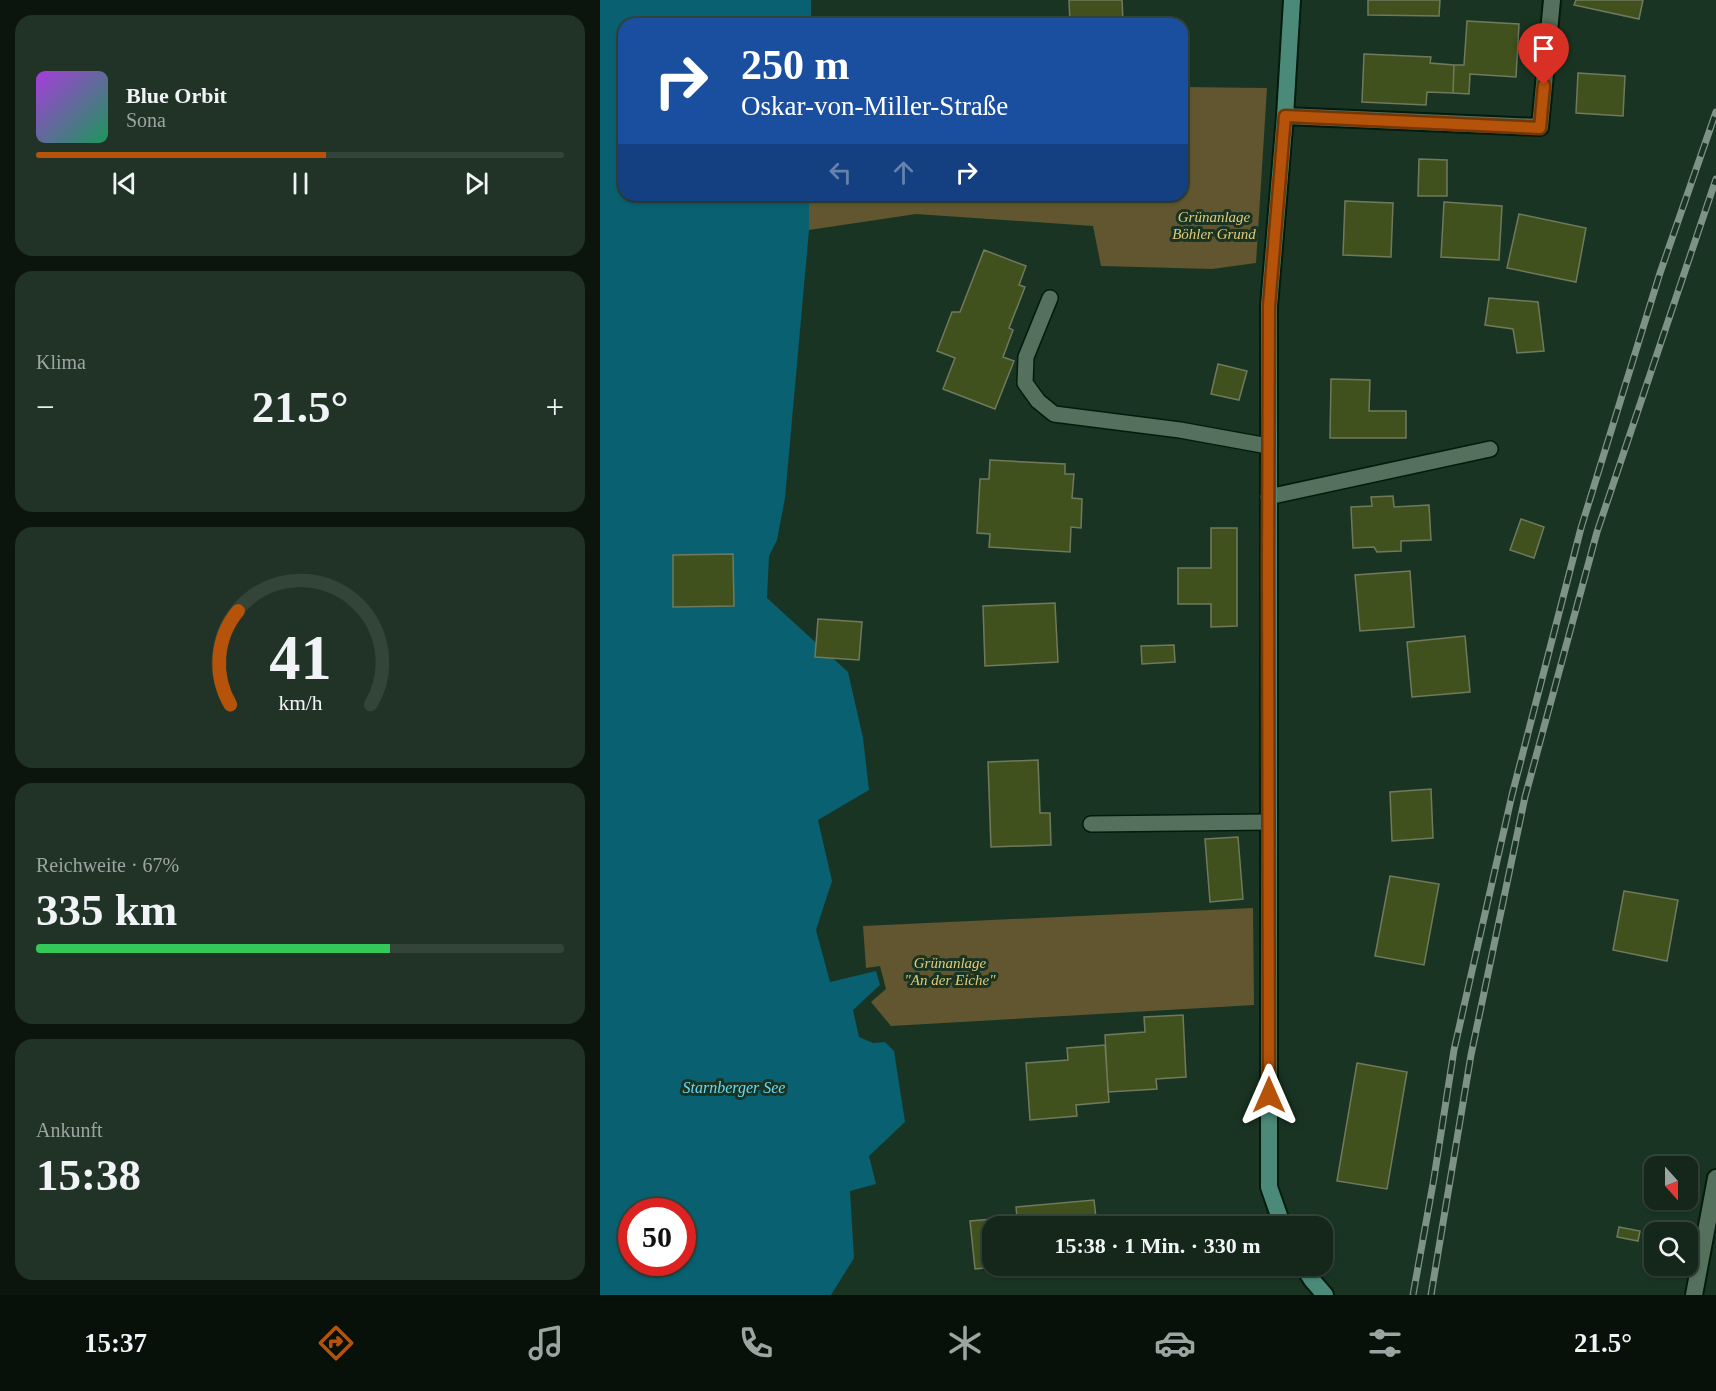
<!DOCTYPE html>
<html lang="de">
<meta charset="utf-8">
<style>
body{margin:0;font-family:Georgia,serif;background:#213327;color:#f1f3f6;height:100vh;display:flex;flex-direction:column;font-size:22px;white-space:nowrap}
*{box-sizing:border-box;margin:0}
p{font-size:20px;color:#9da5a2}
.icon{flex:none;width:33px;height:33px;fill:none;stroke:currentColor;stroke-width:2;stroke-linecap:round;stroke-linejoin:round}
.map{position:relative;flex:1;overflow:hidden}
.drawer{display:flex;flex-direction:column;gap:15px;padding:15px;background:#0b150e;width:600px}
.drawer>*{flex:none}
.guide{position:absolute;left:18px;top:18px;width:570px;height:183px;border-radius:18px;box-shadow:0 2px 4px #0004,0 0 0 2px #334439;background:#1a4fa0;color:#fff;overflow:hidden}
.needle{width:39px;rotate:159deg}
.buttons{position:absolute;left:1044px;top:1156px;display:grid;gap:12px}
.buttons a{display:grid;place-items:center;width:54px;height:54px;border-radius:12px;background:#14271a;box-shadow:0 2px 4px #0004,0 0 0 2px #334439;font-size:30px}
.speed{position:absolute;left:18px;top:1198px;display:flex;gap:12px;font-size:30px;font-weight:700;text-align:center}
.speed>*{display:grid;place-content:center;width:78px;height:78px;border-radius:50%;background:#14271a;box-shadow:0 2px 4px #0004,0 0 0 2px #334439;line-height:1}
.speed .limit{border:9px solid #d22;background:#fff;color:#111}
.pin{position:absolute;display:grid;place-items:center;width:51px;height:51px;color:#fff;margin:-62px -26px;border-radius:50% 50% 50% 0;rotate:-45deg;box-shadow:0 0 6px #0007}
.pin .icon{rotate:45deg}
.me{position:absolute;width:66px;margin:-33px;rotate:0deg;stroke-linejoin:round;filter:drop-shadow(0 0 4px #0008)}
.turn{display:flex;align-items:center;gap:21px;height:126px;padding:0 24px;font-size:27px}
.turn .icon{width:78px;height:78px;stroke-width:2.5}
.turn b{display:block;font-size:42px;line-height:51px}
.lanes{display:flex;align-items:center;height:57px;padding:0 24px;background:#0003;justify-content:center;gap:30px;direction:ltr}
.lanes .off{opacity:.35}
.big{font-size:45px;font-weight:700;line-height:1.1}
.drawer .tile{flex:1;display:flex;flex-direction:column;justify-content:center;gap:9px;min-width:0;padding:0 21px;border-radius:18px;background:#213327}
.drawer .dial{align-items:center;gap:0}
.dial svg{height:156px;overflow:visible;fill:none;stroke:#334439;stroke-width:7;stroke-linecap:round;text-anchor:middle}
.dial text{fill:#f1f3f6;stroke:none}
.song{display:flex;align-items:center;gap:18px}
.cover{width:72px;height:72px;border-radius:9px;background:linear-gradient(135deg,hsl(280 70% 55%),hsl(150 70% 35%))}
.played{height:6px;border-radius:3px;background:linear-gradient(90deg,#b45309 55%,#334439 55%)}
.keys{display:flex;justify-content:space-around;direction:ltr}
.heat{display:flex;justify-content:space-between;align-items:center;font-size:33px;direction:ltr}
.charge{height:9px;border-radius:4px;background:linear-gradient(90deg,#34c759 67%,#334439 0)}
.trip{position:absolute;left:382px;top:1216px;width:351px;height:60px;border-radius:18px;background:#14271a;box-shadow:0 2px 4px #0004,0 0 0 2px #334439;font-weight:700;line-height:60px;text-align:center}
.dock{display:flex;height:96px;justify-content:space-around;align-items:center;background:#08100a;color:#9da5a2}
.dock .icon{width:42px;height:42px}
.dock .current{color:#b45309}
.dock b{font-size:27px;color:#f1f3f6}
main{display:flex;flex:1;min-height:0}
.map>svg:first-child{display:block}
.green{fill:#61562f}
.water{fill:#086070;fill-rule:evenodd}
.building{fill:#41511d;stroke:#6f7a5d;stroke-width:1.5}
.lines{fill:none;stroke-linecap:round;stroke-linejoin:round}
.service-casing{stroke:#031b0c;stroke-width:18}
.minor-casing{stroke:#031b0c;stroke-width:20}
.secondary-casing{stroke:#031b0c;stroke-width:20}
.service{stroke:#55705d;stroke-width:15}
.minor{stroke:#55705d;stroke-width:16}
.secondary{stroke:#4b8a78;stroke-width:16}
.rail-casing{stroke:#7e9385;stroke-width:7}
.rail{stroke:#1a3423;stroke-width:4.5;stroke-dasharray:14;stroke-linecap:butt}
.route-casing{stroke:#753606;stroke-width:15}
.route{stroke:#b45309;stroke-width:10}
.labels{text-anchor:middle;dominant-baseline:central;stroke-width:6;stroke-linejoin:round;paint-order:stroke}
.park-label{font-size:15px;font-style:italic;fill:#e2ca76;stroke:#1a3423}
.water-label{font-size:16px;font-style:italic;fill:#69d8f3;stroke:#1a3423}
</style>
<main>
<section class="drawer">
<div class="tile">
<div class="song"><i class="cover"></i><div><b>Blue Orbit</b><p>Sona</p></div></div>
<div class="played"></div>
<div class="keys"><svg class="icon" aria-label="previous" viewBox="0 0 24 24"><path d="M18 5L8 12l10 7zM5 5v14"/></svg><svg class="icon" aria-label="pause" viewBox="0 0 24 24"><path d="M8 5v14M16 5v14"/></svg><svg class="icon" aria-label="next" viewBox="0 0 24 24"><path d="M6 5l10 7-10 7zM19 5v14"/></svg></div>
</div>
<div class="tile"><p>Klima</p>
<div class="heat"><a>−</a><b class="big">21.5°</b><a>+</a></div>
</div>
<div class="tile dial"><svg viewBox="0 0 100 80">
<path d="M14 69A42 42 0 1 1 86 69"/>
<path d="M14 69A42 42 0 0 1 18 21" stroke="#b45309"/>
<text x="50" y="56" font-size="32" font-weight="700">41</text>
<text x="50" y="72" font-size="11">km/h</text>
</svg></div>
<div class="tile"><p>Reichweite · 67%</p><b class="big">335 km</b><div class="charge"></div></div>
<div class="tile"><p>Ankunft</p><b class="big">15:38</b></div>
</section>
<div class="map">
<svg width="1116" height="1295" viewBox="0 0 1116 1295">
<rect width="100%" height="100%" fill="#1a3423"/>
<path class="green" d="M582 87 667 88 656 263 612 269 501 266 493 226 316 214 209 230V195H582Z
M653 908 654 1005 291 1026 271 1002 286 989 280 966 266 968 263 926Z"/>
<path class="water" d="M0 0H211V24H24V195H209V230L185 498 177 540 169 556 167 598 248 672 263 738 269 790 218 820 232 881 216 930 230 982 276 971 280 985 253 1010 259 1037 273 1043 285 1042 294 1051 305 1122 269 1156 276 1184 250 1191 254 1258 231 1295H0ZM32 1212H82V1263H32Z"/>
<path class="building" d="M469 0H522L523 21 506 22V24H470Z
M768 0H840L839 16 768 15Z
M976 0H1043L1039 19 974 5Z
M867 21 919 24 916 77 870 74 869 94 853 93 854 65H864Z
M764 54 831 57 830 63 854 65 853 93 827 92 826 105 762 102Z
M978 73 1025 76 1023 116 976 113Z
M819 159 847 160V196H818Z
M745 201 793 203 791 257 743 255Z
M844 202 902 206 899 260 841 257Z
M919 214 986 228 976 282 907 268Z
M384 250 426 266 419 285 425 287 409 328 413 330 403 357 414 361 395 409 343 389 355 358 337 351 352 312H360Z
M889 298 938 302 944 351 917 353 913 329 885 325Z
M618 364 647 371 639 400 611 394Z
M731 379 770 380 769 411H806V438H730Z
M390 460 465 464V474H474L472 498 482 499 481 528 471 527 470 552 389 547 390 534 377 533 380 479H389Z
M793 496 794 507 829 505 831 540 801 541V551L777 552 774 547 753 548 751 507 772 506 771 497Z
M921 519 944 527 934 558 910 550Z
M611 528H637V626L611 627V604H578V568H611Z
M133 554 134 606 73 607V555Z
M810 571 814 627 760 631 755 575Z
M455 603 458 662 385 666 383 606Z
M218 619 262 622 259 660 215 657Z
M865 636 870 692 812 697 807 642Z
M574 645 575 662 542 664 541 646Z
M438 760 440 813H450L451 845 391 847 388 762Z
M831 789 833 838 792 841 790 792Z
M638 837 643 899 610 902 605 839Z
M790 876 839 884 824 965 775 956Z
M1024 891 1078 900 1067 961 1013 950Z
M583 1015 586 1077 556 1079 557 1089 508 1092 505 1035 545 1032 544 1017Z
M505 1045 509 1102 476 1105 477 1116 430 1120 426 1063 468 1060 467 1048Z
M757 1063 807 1072 787 1189 737 1181Z
M494 1200 497 1227H393V1266H406L375 1269 370 1221 417 1217 416 1207Z
M1019 1227 1040 1231 1038 1241 1017 1237Z"/>
<g class="lines">
<defs>
<path id="service" d="M450 298 426 357 425 383 438 401 454 414 580 430 668 446
M668 497 890 449
M491 824 668 822"/>
<path id="minor" d="M685 116 940 127 952 0
M1094 1295 1116 1178"/>
<path id="secondary" d="M683 1227 669 1187V306L685 116 692 0
M703 1266 712 1280 725 1295"/>
</defs>
<use href="#service" class="service-casing"/>
<use href="#minor" class="minor-casing"/>
<use href="#secondary" class="secondary-casing"/>
<use href="#service" class="service"/>
<use href="#minor" class="minor"/>
<use href="#secondary" class="secondary"/>
<defs>
<path id="rail" d="M813 1295 834 1178 854 1050 912 795 981 528 1060 273 1116 112
M831 1295 871 1055 925 797 997 532 1116 179"/>
</defs>
<use href="#rail" class="rail-casing"/>
<use href="#rail" class="rail"/>
</g>
<g class="lines">
<defs>
<path id="route" d="M669 1095 668 566 669 306 685 116 940 128 944 85"/>
</defs>
<use href="#route" class="route-casing"/>
<use href="#route" class="route"/>
</g>
<g class="labels">
<g class="park-label">
<text x="614" y="217">Grünanlage<tspan x="614" dy="17">Böhler Grund</tspan></text>
<text x="350" y="963">Grünanlage<tspan x="350" dy="17">"An der Eiche"</tspan></text>
</g>
<g class="water-label">
<text x="134" y="1087">Starnberger See</text>
</g>
</g>
</svg>
<div class="buttons">
<a><svg class="needle" viewBox="-14 -14 28 28"><path d="M0-13l5 13h-10z" fill="#e53935"/><path d="M0 13l5-13h-10z" fill="#9da5a2"/></svg></a>
<a><svg class="icon" aria-label="search" viewBox="0 0 24 24"><circle cx="10" cy="10" r="6"/><path d="M15 15l6 6"/></svg></a>
</div>
<div class="speed"><div class="limit">50</div></div>
<div class="pin" style="left:944px;top:85px;background:#d93025"><svg class="icon" aria-label="arrive" viewBox="0 0 24 24"><path d="M6 21V4h12l-3 4 3 4H6"/></svg></div>
<svg class="me" style="left:669px;top:1095px" viewBox="-20 -20 40 40"><path d="M0-17L14 15 0 8-14 15z" fill="#b45309" stroke="#fff" stroke-width="4"/></svg>
<div class="trip">15:38 · 1 Min. · 330 m</div>
<div class="guide">
<div class="turn"><svg class="icon" aria-label="right" viewBox="0 0 24 24"><path d="M7 20v-9h11M14 6l5 5-5 5"/></svg><div><b>250 m</b>Oskar-von-Miller-Straße</div></div>
<div class="lanes"><svg class="icon off" aria-label="left" viewBox="0 0 24 24"><path d="M17 20v-9H6M10 6l-5 5 5 5"/></svg><svg class="icon off" aria-label="ahead" viewBox="0 0 24 24"><path d="M12 20V5M6 11l6-6 6 6"/></svg><svg class="icon" aria-label="right" viewBox="0 0 24 24"><path d="M7 20v-9h11M14 6l5 5-5 5"/></svg></div>
</div>
</div>
</main>
<nav class="dock">
<b>15:37</b>
<svg class="icon current" aria-label="directions" viewBox="0 0 24 24"><path d="M12 3l9 9-9 9-9-9zM9 14v-3h6M13 9l2 2-2 2"/></svg>
<svg class="icon" aria-label="music" viewBox="0 0 24 24"><path d="M9 18V5l10-2v13"/><circle cx="6" cy="18" r="3"/><circle cx="16" cy="16" r="3"/></svg>
<svg class="icon" aria-label="phone" viewBox="0 0 24 24"><path d="M5 4h4l2 5-3 2q2 4 5 5l2-3 5 2v4C11 20 4 13 5 4z"/></svg>
<svg class="icon" aria-label="climate" viewBox="0 0 24 24"><path d="M12 3v18M4 7l16 10M4 17L20 7"/></svg>
<svg class="icon" aria-label="car" viewBox="0 0 24 24"><path d="M5 17H2v-5l4-1 3-4h7l3 4 3 1v5h-3M9 17h6M6 11h13"/><circle cx="7" cy="17" r="2"/><circle cx="17" cy="17" r="2"/></svg>
<svg class="icon" aria-label="filters" viewBox="0 0 24 24"><path d="M4 7h16M4 17h16"/><circle cx="9" cy="7" r="2"/><circle cx="15" cy="17" r="2"/></svg>
<b>21.5°</b>
</nav>
